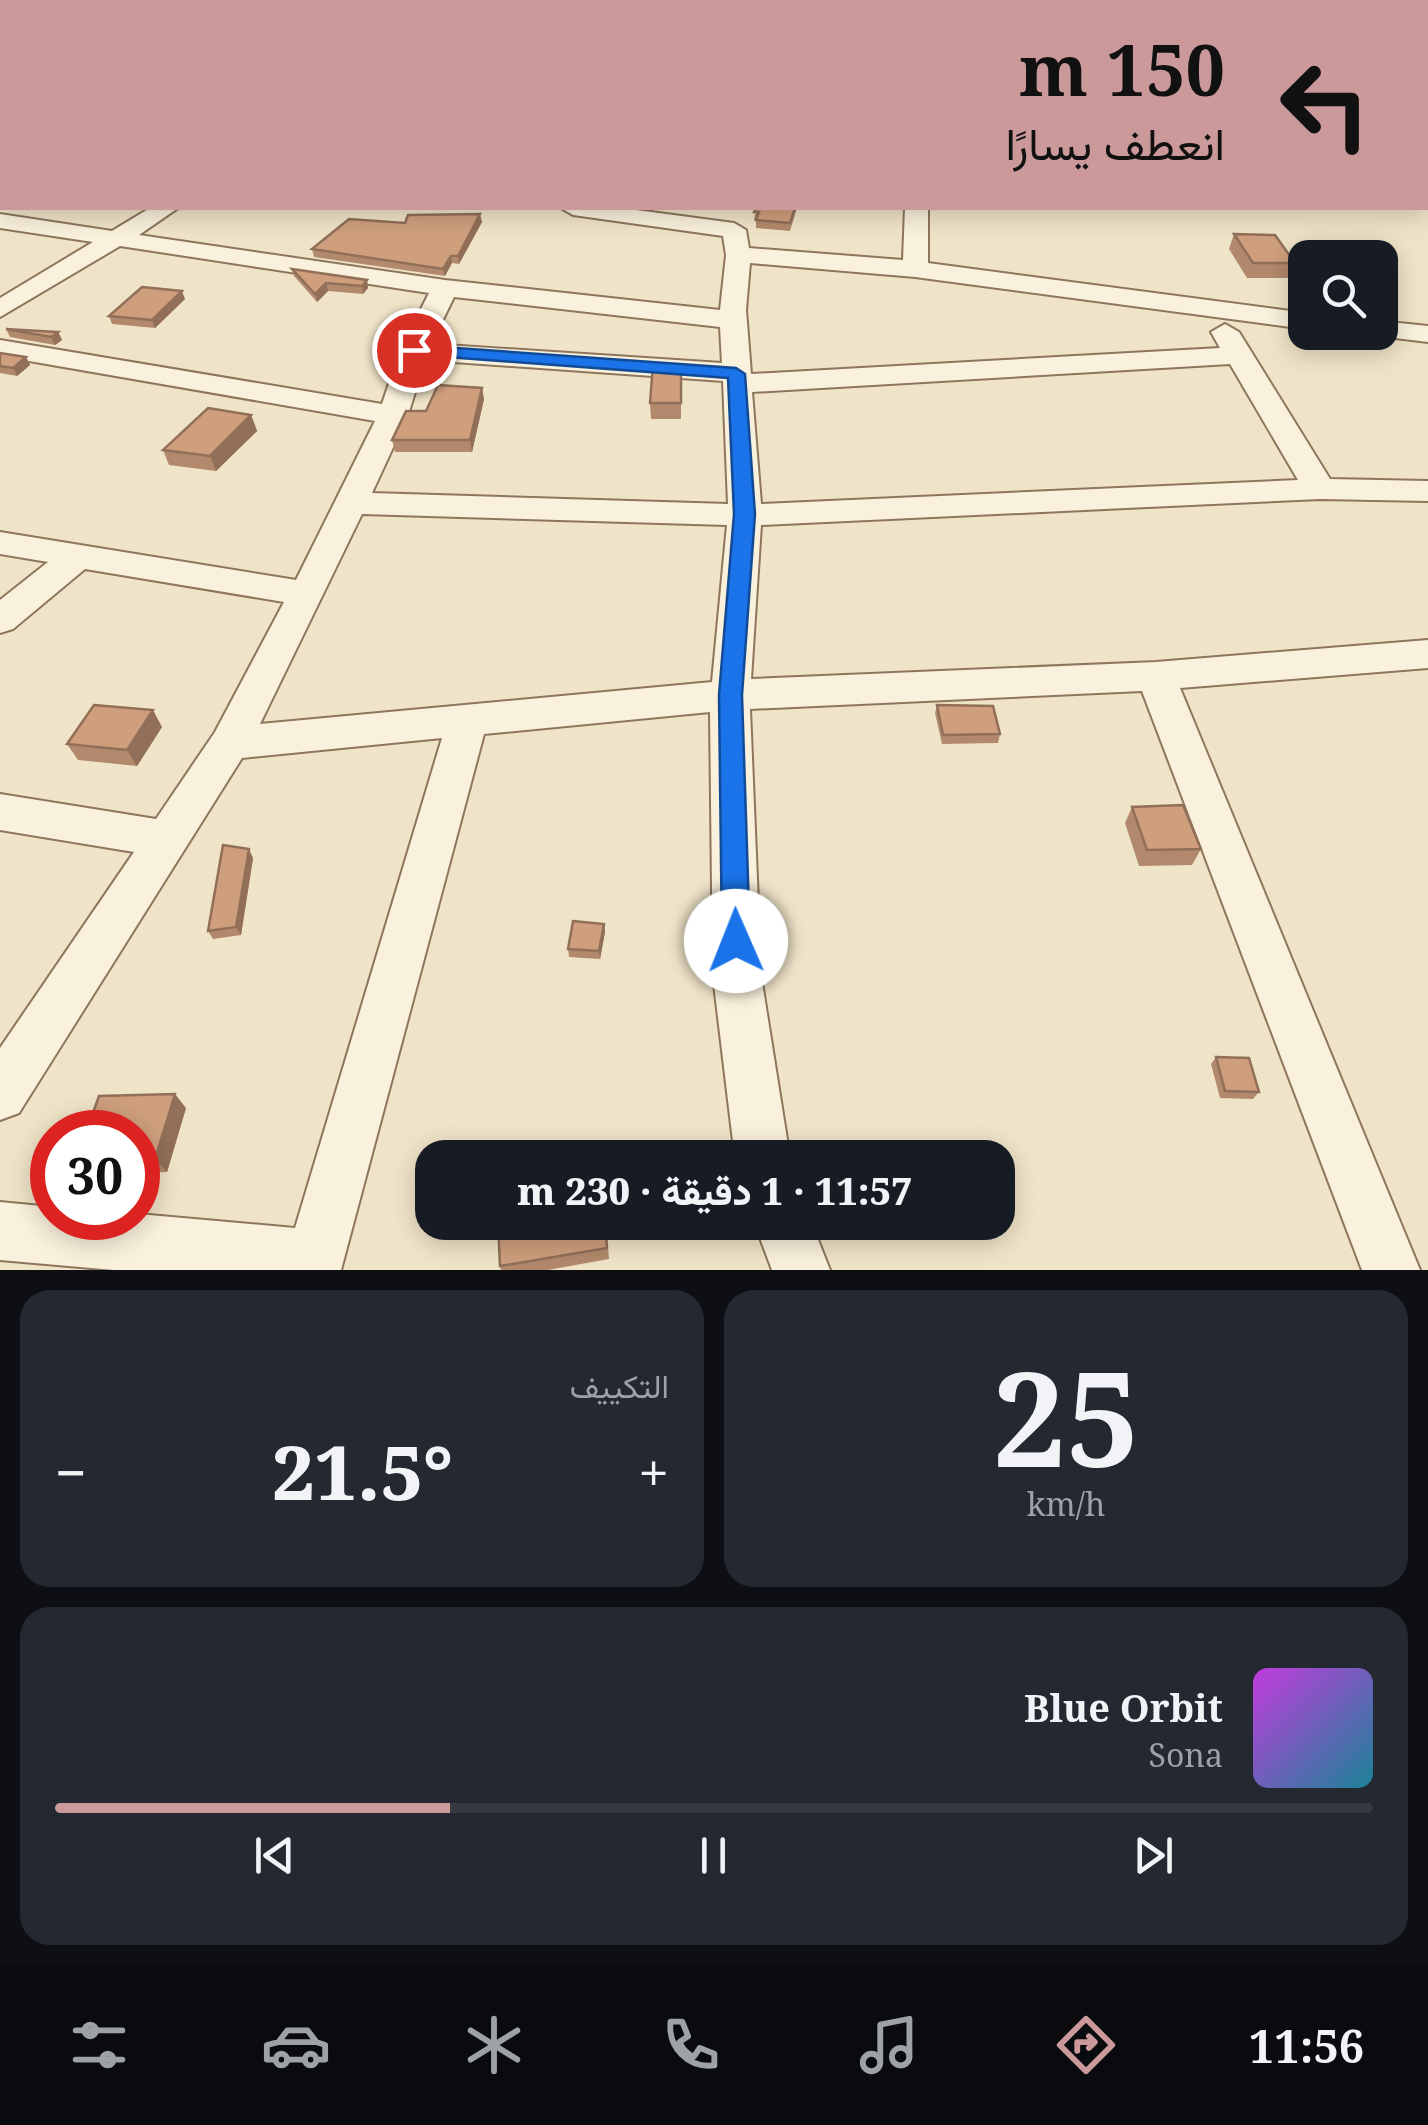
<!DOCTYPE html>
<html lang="ar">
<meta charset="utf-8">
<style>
body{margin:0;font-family:"Noto Serif",Vazirmatn,serif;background:#242831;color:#f1f3f6;direction:rtl;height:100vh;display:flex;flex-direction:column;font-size:38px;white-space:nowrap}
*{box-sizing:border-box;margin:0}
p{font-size:32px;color:#9ea1a6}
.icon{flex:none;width:55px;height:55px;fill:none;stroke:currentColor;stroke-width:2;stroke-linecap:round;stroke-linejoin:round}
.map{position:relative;height:1270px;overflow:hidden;direction:ltr}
.drawer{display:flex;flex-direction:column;gap:20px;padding:20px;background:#0d0f14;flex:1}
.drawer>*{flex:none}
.guide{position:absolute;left:0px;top:0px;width:1430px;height:210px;box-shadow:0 5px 25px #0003;direction:rtl;background:#cc999b;color:#111;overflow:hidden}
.fabs{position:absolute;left:1288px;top:240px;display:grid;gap:20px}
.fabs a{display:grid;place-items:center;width:110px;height:110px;border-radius:20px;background:#171b24;box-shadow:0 5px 25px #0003;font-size:50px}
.speed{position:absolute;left:30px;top:1110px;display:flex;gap:20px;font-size:50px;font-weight:700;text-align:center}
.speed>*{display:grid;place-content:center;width:130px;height:130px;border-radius:50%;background:#171b24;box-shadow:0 5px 25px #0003;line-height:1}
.speed .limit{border:15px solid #d22;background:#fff;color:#111}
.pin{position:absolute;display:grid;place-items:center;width:85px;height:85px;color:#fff;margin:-42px;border:5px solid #fff;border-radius:50%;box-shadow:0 2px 10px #0007}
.me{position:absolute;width:110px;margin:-55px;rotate:359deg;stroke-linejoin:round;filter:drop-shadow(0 0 8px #0008)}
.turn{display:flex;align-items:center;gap:35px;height:210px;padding:0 40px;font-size:45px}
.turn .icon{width:130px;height:130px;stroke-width:2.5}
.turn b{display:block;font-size:70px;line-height:85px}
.big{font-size:75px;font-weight:800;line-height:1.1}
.drawer .card{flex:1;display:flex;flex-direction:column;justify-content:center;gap:15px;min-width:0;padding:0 35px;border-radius:30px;background:#242831}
.drawer .dial{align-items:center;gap:0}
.dial b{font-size:130px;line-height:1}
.song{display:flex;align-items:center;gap:30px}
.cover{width:120px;height:120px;border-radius:15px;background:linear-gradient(135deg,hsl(290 70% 55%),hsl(190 70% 35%))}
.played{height:10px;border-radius:5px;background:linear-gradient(90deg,#cc999b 30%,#363941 30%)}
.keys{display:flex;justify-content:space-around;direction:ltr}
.heat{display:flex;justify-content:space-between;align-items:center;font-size:55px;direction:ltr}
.drawer .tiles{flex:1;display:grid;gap:20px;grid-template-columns:1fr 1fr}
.card:last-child{grid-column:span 2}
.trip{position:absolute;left:415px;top:1140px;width:600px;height:100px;border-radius:30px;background:#171b24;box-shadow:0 5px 25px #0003;font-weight:800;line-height:100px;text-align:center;direction:rtl}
.dock{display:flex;height:160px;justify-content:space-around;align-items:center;background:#090b0e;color:#9ea1a6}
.dock .icon{width:70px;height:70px}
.dock .active{color:#cc999b}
.dock b{font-size:45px;color:#f1f3f6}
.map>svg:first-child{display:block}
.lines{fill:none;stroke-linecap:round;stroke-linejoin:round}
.minor-casing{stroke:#8d765c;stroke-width:4}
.minor{fill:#faf1dc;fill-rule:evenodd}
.wall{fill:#b2896c}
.shaded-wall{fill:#916f58}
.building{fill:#cf9f7d;stroke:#916f58;stroke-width:2.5}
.route{fill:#1a73e8;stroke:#114b97;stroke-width:2.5}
</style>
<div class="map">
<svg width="1428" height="1270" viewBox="0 0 1428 1270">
<rect width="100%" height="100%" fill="#f0e4c8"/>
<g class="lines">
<defs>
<path id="minor" d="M1040 0H1056V2H1040Z
M1324 0H1428V6V2Z
M0 26H2V36H0Z
M150 208H178L139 235 445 280 720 310 726 255 723 236 573 215 561 208H621L734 223 746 230 749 248 903 260 905 208H928V263L1305 313V329L915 277 750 263 746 310 751 374 1220 348 1211 332 1225 324 1239 332 1330 479 1428 481V501L1320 499 761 525 751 679 1156 662 1428 640V668L1180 688 1420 1270H1362L1142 691 750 709 761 976 790 1158H735L713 976 710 712 484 734 341 1270H114L0 1260V1202L52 1207V1218H138V1214L295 1228 442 738 242 758 19 1113 0 1120V1048L134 852 0 830V794L156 819 215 732 284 602 85 569 13 629 0 633V600L48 562 0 554V532L296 580 375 421 0 356V340L382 404 400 351 429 293 120 246 0 317V298L93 242 0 228V214L112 231ZM454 297 720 327 722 363 431 344ZM425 360 723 381 728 504 372 493 408 415ZM1230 364 1298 480 761 504 752 392ZM362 514 727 525 712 682 260 724Z
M1380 321 1428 326V342L1370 335 1380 332Z
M754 1222H811L830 1270H772Z"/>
</defs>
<use href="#minor" class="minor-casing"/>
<use href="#minor" class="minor"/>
</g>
<path class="wall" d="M0 0H183L179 2H2V6H0Z
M756 208H797L790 231 756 228V221L754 220Z
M482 222 459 264 452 263 445 276 314 257 312 249 405 223Z
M1234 234 1295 263 1289 278H1247L1229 249Z
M292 269 367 280 368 288 363 294 328 291 317 302 294 276Z
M185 299 155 328 112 324 109 316Z
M6 329 58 332 62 340 55 345 10 337Z
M0 353 26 357 30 365 17 376 0 373Z
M681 366V419H651L650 403Z
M484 399 472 452H395L392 440 426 411Z
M251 415 257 431 216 471 169 465 163 450Z
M937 705 1000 734 998 743 942 744 935 713Z
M162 727 137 766 78 760 67 744Z
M1132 807 1201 849 1192 865 1139 866 1125 823Z
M253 858 241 935 213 939 208 931Z
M604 924 605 932 600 959 569 957 568 949Z
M1216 1057 1259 1092 1253 1099 1220 1098 1211 1064Z
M186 1108 167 1172 138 1173V1132Z
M498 1222H606L609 1259 548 1270H501L500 1266Z
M672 1222H708L709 1234 673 1237Z"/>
<path class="shaded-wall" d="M480 214 482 222 459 264 458 256Z
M451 256 452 263 445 276 443 269Z
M367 280 368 288 363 294 362 286Z
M326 283 328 291 317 302 315 294Z
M182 291 185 299 155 328 152 320Z
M58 332 62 340 55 345 51 337Z
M26 357 30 365 17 376 13 368Z
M482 388 484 399 472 452 470 440Z
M251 415 257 431 216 471 210 456Z
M153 710 162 727 137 766 127 750Z
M249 849 253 858 241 935 236 927Z
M604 924 605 932 600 959 599 951Z
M175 1094 186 1108 167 1172 155 1159Z"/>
<path class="building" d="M34 0H171L167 2H30Z
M272 0H533L531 2H268Z
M603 0H1011L1012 2H602Z
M1093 0H1319L1322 2H1094Z
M1415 0H1428V15V2H1417Z
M2 72V109L0 110V74Z
M756 208H795L790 223 756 220 759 212H754Z
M480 214 458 256H451L443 269 312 249 349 219 405 223 408 215Z
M1234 234 1275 235 1295 263H1253Z
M292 269 367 280 362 286 326 283 315 294Z
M142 287 182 291 152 320 109 316Z
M6 329 58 332 51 337Z
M0 353 26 357 13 368 0 366Z
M653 364 681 366V403H650Z
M438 385 482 388 470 440H392L406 411H426Z
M208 408 251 415 210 456 163 450Z
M94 705 153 710 127 750 67 744Z
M937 705 993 706 1000 734 943 735Z
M1183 805 1201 849 1147 850 1132 807Z
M223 845 249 849 236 927 208 931Z
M573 921 604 924 599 951 568 949Z
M1216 1057 1249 1058 1259 1092 1225 1091Z
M175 1094 155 1159H138V1132H86L99 1096Z
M498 1222H605L607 1248 500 1266Z
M672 1222H708L709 1228 673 1231Z"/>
<path class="route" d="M414 345 736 368 745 374 755 514 742 695 750 941 746 950 736 954 726 950 722 941 719 695 734 514 728 378 407 354V347Z"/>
</svg>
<div class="fabs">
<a><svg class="icon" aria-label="search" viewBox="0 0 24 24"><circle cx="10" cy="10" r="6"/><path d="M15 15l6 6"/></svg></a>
</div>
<div class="speed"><div class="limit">30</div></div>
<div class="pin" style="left:414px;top:350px;background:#d93025"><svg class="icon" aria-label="arrive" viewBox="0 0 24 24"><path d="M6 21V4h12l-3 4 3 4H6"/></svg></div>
<svg class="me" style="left:736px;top:941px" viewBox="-20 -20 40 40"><circle r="19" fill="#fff"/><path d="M0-13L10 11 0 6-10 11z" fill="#1a73e8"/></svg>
<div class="trip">11:57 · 1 دقيقة · 230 m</div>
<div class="guide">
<div class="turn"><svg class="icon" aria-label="left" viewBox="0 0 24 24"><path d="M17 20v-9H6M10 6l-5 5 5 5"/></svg><div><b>150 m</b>انعطف يسارًا</div></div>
</div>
</div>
<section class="drawer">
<div class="tiles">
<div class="card dial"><b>25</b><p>km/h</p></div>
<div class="card"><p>التكييف</p>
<div class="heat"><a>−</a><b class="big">21.5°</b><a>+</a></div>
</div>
<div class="card">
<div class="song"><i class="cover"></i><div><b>Blue Orbit</b><p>Sona</p></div></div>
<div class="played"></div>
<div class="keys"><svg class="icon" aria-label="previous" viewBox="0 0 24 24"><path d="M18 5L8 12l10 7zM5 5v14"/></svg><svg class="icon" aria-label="pause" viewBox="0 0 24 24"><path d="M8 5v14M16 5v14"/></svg><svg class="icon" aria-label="next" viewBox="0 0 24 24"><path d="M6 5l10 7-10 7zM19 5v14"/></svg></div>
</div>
</div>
</section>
<nav class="dock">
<b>11:56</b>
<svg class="icon active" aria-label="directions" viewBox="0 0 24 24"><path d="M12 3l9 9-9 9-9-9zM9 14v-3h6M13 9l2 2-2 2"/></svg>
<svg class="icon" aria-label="music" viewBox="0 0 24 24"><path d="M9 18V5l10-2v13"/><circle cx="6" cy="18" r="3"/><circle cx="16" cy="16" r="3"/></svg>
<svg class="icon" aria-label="phone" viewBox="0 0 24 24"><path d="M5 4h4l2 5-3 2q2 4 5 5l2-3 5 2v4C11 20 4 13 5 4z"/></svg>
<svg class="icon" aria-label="climate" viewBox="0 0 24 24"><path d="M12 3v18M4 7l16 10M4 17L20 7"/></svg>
<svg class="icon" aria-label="car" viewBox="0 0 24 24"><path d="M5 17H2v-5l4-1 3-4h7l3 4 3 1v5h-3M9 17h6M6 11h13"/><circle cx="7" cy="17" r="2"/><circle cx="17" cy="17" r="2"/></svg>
<svg class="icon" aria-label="filters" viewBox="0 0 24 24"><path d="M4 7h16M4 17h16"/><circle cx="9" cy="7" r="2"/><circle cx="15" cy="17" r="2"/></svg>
</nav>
